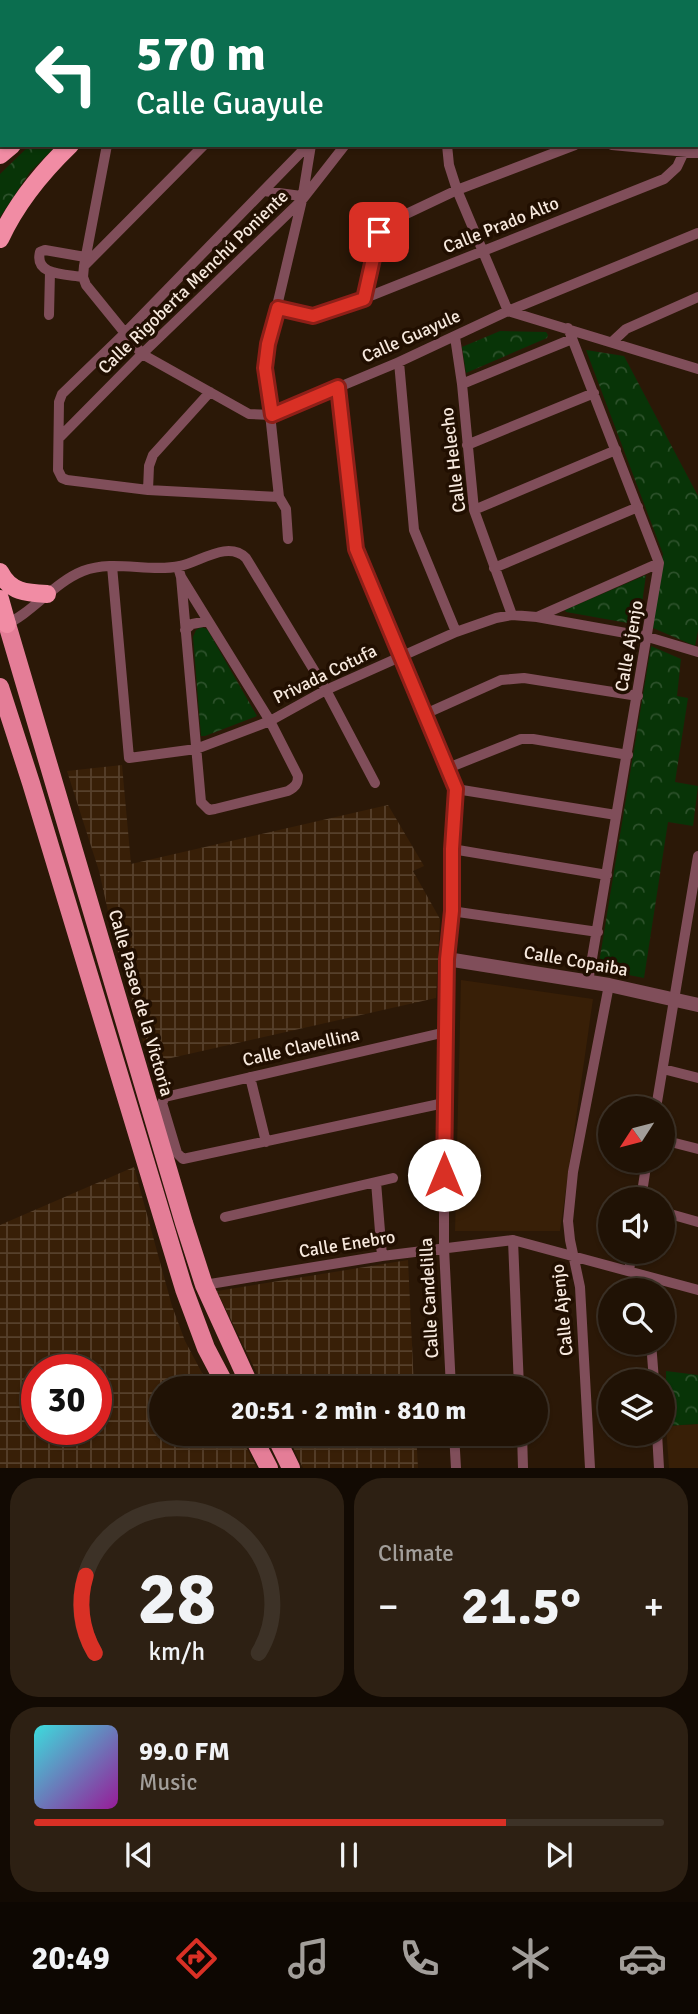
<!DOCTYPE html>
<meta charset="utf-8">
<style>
body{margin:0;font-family:Signika,sans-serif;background:#2d2013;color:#f1f3f6;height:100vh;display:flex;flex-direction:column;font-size:26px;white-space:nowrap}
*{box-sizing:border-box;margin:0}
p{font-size:23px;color:#a29e9a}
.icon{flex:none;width:38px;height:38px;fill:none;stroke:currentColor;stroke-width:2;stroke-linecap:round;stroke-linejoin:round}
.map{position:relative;height:1468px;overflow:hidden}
.sheet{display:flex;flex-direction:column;gap:10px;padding:10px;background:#120a03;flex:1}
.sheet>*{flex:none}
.banner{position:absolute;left:0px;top:0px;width:698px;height:147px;box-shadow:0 2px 5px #0004,0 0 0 2px #3d3227;background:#0b6e4f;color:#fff;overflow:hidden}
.needle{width:46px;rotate:234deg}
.fabs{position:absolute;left:598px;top:1096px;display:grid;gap:14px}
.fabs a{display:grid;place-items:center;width:77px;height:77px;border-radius:50%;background:#201205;box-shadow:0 2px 5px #0004,0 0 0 2px #3d3227;font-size:35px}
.speed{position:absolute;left:21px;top:1354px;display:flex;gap:14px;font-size:35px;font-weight:700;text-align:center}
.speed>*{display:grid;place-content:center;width:91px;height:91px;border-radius:50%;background:#201205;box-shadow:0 2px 5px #0004,0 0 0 2px #3d3227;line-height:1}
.speed .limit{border:10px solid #d22;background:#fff;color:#111}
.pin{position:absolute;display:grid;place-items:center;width:60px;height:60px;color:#fff;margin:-30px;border-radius:14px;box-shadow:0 4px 10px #0006}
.me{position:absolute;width:77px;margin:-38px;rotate:0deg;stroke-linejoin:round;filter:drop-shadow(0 0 5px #0008)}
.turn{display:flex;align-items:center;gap:24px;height:147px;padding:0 21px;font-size:32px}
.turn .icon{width:91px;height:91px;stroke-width:2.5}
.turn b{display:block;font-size:49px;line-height:60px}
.big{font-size:52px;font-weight:700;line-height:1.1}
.sheet .tile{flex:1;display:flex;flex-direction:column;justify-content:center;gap:10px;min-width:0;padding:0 24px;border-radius:28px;background:#2d2013}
.sheet .dial{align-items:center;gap:0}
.dial svg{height:182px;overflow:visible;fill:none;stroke:#3d3227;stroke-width:7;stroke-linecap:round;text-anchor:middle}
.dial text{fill:#f1f3f6;stroke:none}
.song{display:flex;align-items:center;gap:21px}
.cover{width:84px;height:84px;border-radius:10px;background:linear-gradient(135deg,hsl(180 70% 55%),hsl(300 70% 35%))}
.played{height:7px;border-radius:4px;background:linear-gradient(90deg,#d93025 75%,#3d3227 75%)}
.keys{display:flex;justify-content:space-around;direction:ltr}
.heat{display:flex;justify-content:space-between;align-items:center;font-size:38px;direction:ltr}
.sheet .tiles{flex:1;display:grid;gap:10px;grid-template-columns:1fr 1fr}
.tile:last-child{grid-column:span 2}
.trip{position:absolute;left:149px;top:1376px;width:399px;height:70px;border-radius:35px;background:#201205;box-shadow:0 2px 5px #0004,0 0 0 2px #3d3227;font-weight:700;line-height:70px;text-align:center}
.tabs{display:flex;height:112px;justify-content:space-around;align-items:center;background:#0d0702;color:#a29e9a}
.tabs .icon{width:49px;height:49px}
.tabs .on{color:#d93025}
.tabs b{font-size:32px;color:#f1f3f6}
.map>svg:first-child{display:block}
.built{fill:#381f07}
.industrial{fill:url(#industrial-grid);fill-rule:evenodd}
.forest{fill:url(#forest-crowns)}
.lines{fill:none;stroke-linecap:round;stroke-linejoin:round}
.minor{stroke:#804e5a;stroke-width:10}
.tertiary{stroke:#804e5a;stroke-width:14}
.primary{stroke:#e47d97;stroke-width:18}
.trunk{stroke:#f18ca4;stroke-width:18}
.route-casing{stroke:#8d1f18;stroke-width:18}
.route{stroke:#d93025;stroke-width:12}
.labels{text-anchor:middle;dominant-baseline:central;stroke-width:7;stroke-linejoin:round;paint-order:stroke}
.street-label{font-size:18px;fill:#f7e9de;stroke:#210f01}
</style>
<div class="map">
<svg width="698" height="1468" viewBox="0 0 698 1468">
<defs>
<pattern id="industrial-grid" width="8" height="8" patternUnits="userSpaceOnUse" patternTransform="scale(1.75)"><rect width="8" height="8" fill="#381f07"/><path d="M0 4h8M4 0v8" fill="none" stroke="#56402b"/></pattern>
<pattern id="forest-crowns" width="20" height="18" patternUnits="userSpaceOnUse" patternTransform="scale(1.75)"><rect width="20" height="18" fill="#083407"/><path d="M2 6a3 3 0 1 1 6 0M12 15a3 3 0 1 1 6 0" fill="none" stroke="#2d512b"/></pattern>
</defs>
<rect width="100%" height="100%" fill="#2b1807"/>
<path class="built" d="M461 980 593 999 560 1231H455Z
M698 1424V1468H669L666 1426Z"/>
<path class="industrial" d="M122 765 131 864 388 805 424 866 413 871 440 919 436 998 149 1063 114 938 99 871 67 771Z
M134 1167 172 1306 185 1341 210 1388H161V1433H239L257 1468H0V1225ZM37 1370H96V1430H37Z
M408 1260 414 1388H264L217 1291Z
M286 1433H416L418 1468H303Z"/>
<path class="forest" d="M5 0 81 2H2L0 121V2Z
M30 145H57L30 172 0 217V174Z
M500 331 546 332 548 335 547 338 466 373 462 347Z
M586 350 624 356 698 496V631L695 646 653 628 663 554Z
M646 575 639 625 566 612 565 610Z
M201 627 207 629 257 716 205 736H201L193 637 196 630Z
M651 646 681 659 677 696 688 698 675 782 698 786 693 826 668 822 644 978 598 969Z
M666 1371 698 1375V1424L666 1426Z"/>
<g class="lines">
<path class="minor" d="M487 2 491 0
M502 2V0
M573 2V0
M642 2V0
M696 58 698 53
M696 111H698
M107 145 84 266 83 277 86 285 142 354 249 414 272 415 399 362 508 311 698 233
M447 145 449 165 457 190 508 311 698 369
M612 145 698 153
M264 191 301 196
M84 266 204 145
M83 277C66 274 34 276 40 252L45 250 85 257
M364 299 375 242 383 225 457 190 575 145
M277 308 313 316 325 314 664 179 677 167 684 152
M49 315 50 272
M568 328 659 563 588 982
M455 337 462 384 474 510 512 615
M612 342 626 329 698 297
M399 362 414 530 456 632
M462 384 572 339
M338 387 356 549 456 789 452 849 451 911 447 959 444 1103V1248L451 1388
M59 438 142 354 302 200 345 145
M467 445 594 393
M148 490 149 466 153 455 210 392
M279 497 148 490 67 480 62 478 58 470 59 402 62 394 124 334 308 145
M474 510 616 450
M288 539 286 509 279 497 265 368 268 344 302 200 311 145
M112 566 129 758 196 749 270 721 326 690 456 632 496 618 512 615 537 617 648 637 698 652
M178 567 181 577 201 802 209 810 215 809 288 791C295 787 298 784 298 776L270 721 181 577
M494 568 638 507
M537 617 659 563
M3 626C33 613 53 583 83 571 114 559 149 573 180 566 200 562 228 540 246 558L326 690 375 783
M185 630 192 624 208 621
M425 714 501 680 524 678 638 696
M448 768 521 739H533L628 755
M456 789 616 815
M452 849 607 875
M451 911 598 932
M663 1069 698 1078
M250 1077 266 1142
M444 1103 183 1159 177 1153 162 1103 165 1097 446 1032
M656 1108 698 856
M663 1140 698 1149
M376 1182 382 1256
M641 1199 647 1160
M663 1212 698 1222
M225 1217 393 1178
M513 1240 519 1388
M629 1271 632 1251
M204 1285 382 1256 513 1240 698 1290
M651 1342 654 1381
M454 1433 456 1468
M522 1433 523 1468
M657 1433 659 1468
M590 1468 580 1287 570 1240 568 1221 573 1172 609 985"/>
<path class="tertiary" d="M447 959 609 985 698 1005"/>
<path class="primary" d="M7 624 184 1223 204 1285 251 1388
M0 687 31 783 184 1289 206 1348 227 1388
M251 1433 269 1468
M274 1433 291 1468"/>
<path class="trunk" d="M94 2 96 0
M228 2 233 0
M281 2 285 0
M346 2 349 0
M363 2 366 0
M0 133 2 132
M0 155 12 145
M0 239C17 202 41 173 70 145
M0 572C10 592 26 593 47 594
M0 599 7 624"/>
</g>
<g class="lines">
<defs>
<path id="route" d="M379 232 364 299 313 316 278 308 268 344 265 368 272 415 338 387 356 549 456 789 452 849V911L447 959 444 1175"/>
</defs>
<use href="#route" class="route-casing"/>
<use href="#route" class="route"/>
</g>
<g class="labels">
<g class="street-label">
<text transform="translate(501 225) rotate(-22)">Calle Prado Alto</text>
<text transform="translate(193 282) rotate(-44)">Calle Rigoberta Menchú Poniente</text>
<text transform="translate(411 336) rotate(-24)">Calle Guayule</text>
<text transform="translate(453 460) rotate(-97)">Calle Helecho</text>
<text transform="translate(629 646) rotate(-80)">Calle Ajenjo</text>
<text transform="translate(325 674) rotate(-26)">Privada Cotufa</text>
<text transform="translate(576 961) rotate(10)">Calle Copaiba</text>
<text transform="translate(141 1003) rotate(74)">Calle Paseo de la Victoria</text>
<text transform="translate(301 1047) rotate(-13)">Calle Clavellina</text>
<text transform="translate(347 1244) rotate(-9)">Calle Enebro</text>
<text transform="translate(429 1298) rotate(-93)">Calle Candelilla</text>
<text transform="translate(562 1310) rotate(-96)">Calle Ajenjo</text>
</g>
</g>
</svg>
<div class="fabs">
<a><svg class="needle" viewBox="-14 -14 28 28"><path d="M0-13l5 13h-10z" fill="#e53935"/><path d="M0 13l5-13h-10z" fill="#a29e9a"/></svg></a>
<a><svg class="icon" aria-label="sound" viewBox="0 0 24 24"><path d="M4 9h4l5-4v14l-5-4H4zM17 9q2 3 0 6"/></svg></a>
<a><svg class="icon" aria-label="search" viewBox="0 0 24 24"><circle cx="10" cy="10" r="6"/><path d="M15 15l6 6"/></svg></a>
<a><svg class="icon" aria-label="layers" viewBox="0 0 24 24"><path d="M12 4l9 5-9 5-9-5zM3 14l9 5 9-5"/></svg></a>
</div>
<div class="speed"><div class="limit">30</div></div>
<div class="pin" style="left:379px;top:232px;background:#d93025"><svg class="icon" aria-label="arrive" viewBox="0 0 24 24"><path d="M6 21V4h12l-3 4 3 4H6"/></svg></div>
<svg class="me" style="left:444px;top:1175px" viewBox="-20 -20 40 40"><circle r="19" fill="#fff"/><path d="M0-13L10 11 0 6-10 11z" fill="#d93025"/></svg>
<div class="trip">20:51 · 2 min · 810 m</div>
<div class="banner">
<div class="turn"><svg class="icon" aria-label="left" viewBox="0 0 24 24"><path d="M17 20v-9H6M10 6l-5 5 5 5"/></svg><div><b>570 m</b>Calle Guayule</div></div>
</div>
</div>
<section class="sheet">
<div class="tiles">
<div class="tile dial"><svg viewBox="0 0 100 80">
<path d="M14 69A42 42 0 1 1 86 69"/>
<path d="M14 69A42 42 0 0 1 10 35" stroke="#d93025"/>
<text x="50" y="56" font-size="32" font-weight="700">28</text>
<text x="50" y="72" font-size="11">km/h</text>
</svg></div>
<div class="tile"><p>Climate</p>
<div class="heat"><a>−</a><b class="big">21.5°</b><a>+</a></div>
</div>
<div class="tile">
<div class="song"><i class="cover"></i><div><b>99.0 FM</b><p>Music</p></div></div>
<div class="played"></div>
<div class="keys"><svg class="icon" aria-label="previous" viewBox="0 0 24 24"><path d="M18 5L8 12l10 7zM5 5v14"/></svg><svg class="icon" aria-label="pause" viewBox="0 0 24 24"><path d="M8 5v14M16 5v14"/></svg><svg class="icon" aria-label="next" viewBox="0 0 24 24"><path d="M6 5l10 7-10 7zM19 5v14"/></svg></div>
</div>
</div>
</section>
<nav class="tabs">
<b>20:49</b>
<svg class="icon on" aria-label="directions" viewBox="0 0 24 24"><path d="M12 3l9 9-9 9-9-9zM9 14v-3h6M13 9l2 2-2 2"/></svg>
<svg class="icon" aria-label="music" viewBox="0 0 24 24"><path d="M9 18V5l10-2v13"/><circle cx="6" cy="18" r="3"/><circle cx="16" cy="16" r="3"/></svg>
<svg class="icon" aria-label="phone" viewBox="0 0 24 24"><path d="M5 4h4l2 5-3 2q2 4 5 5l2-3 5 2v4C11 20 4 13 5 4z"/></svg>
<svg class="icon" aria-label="climate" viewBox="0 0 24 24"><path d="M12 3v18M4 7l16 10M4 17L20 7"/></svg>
<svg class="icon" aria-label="car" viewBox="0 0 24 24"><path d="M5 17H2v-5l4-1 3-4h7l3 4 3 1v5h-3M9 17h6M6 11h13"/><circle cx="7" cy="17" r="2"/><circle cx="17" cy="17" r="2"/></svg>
</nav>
